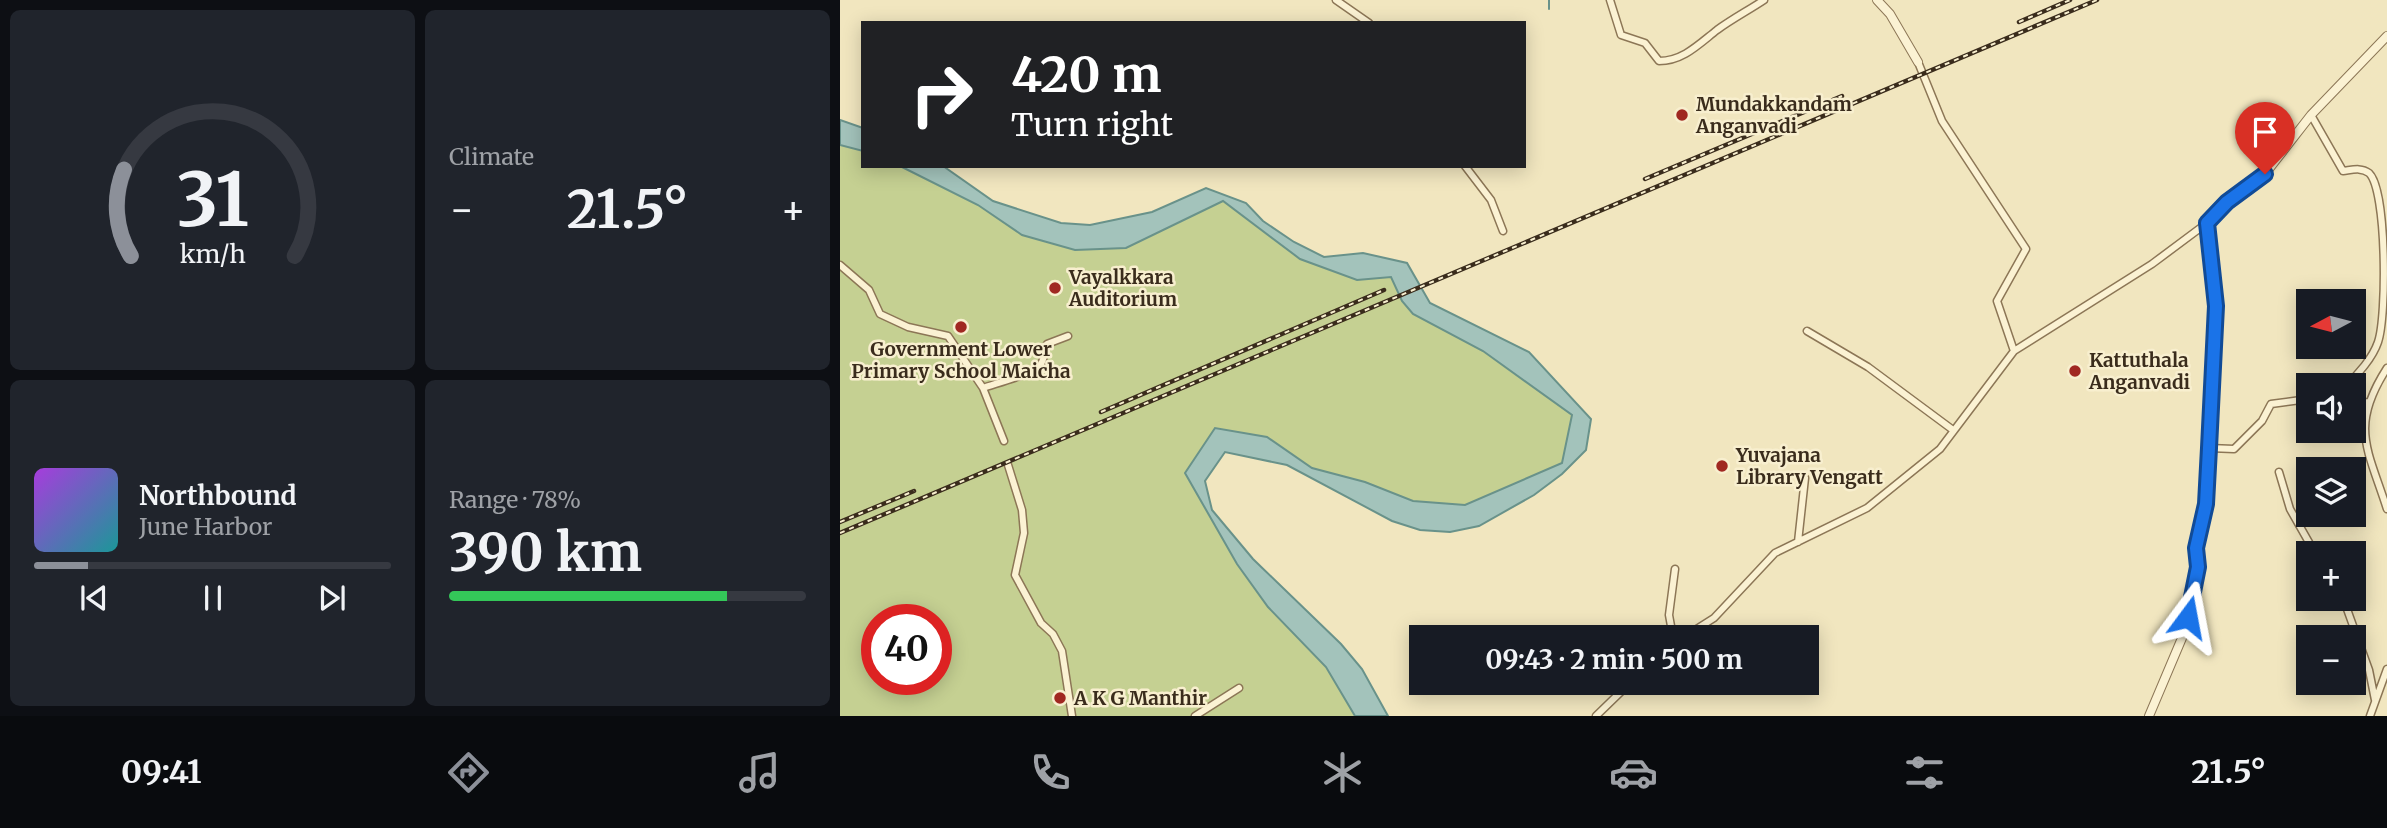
<!DOCTYPE html>
<meta charset="utf-8">
<style>
body{margin:0;font-family:Merriweather,serif;background:#20242c;color:#f1f3f6;height:100vh;display:flex;flex-direction:column;font-size:26px;white-space:nowrap}
*{box-sizing:border-box;margin:0}
p{font-size:23px;color:#9ea1a6}
.icon{flex:none;width:38px;height:38px;fill:none;stroke:currentColor;stroke-width:2;stroke-linecap:round;stroke-linejoin:round}
.map{position:relative;flex:1;overflow:hidden}
.panel{display:flex;flex-direction:column;gap:10px;padding:10px;background:#0d0f14;width:840px}
.panel>*{flex:none}
.guide{position:absolute;left:21px;top:21px;width:665px;height:147px;border-radius:0px;box-shadow:0 4px 18px #0003;background:#202124;color:#fff;overflow:hidden}
.needle{width:46px;rotate:263deg}
.tools{position:absolute;left:1456px;top:289px;display:grid;gap:14px}
.tools a{display:grid;place-items:center;width:70px;height:70px;border-radius:0px;background:#171b24;box-shadow:0 4px 18px #0003;font-size:35px}
.speed{position:absolute;left:21px;top:604px;display:flex;gap:14px;font-size:35px;font-weight:700;text-align:center}
.speed>*{display:grid;place-content:center;width:91px;height:91px;border-radius:50%;background:#171b24;box-shadow:0 4px 18px #0003;line-height:1}
.speed .limit{border:10px solid #d22;background:#fff;color:#111}
.pin{position:absolute;display:grid;place-items:center;width:60px;height:60px;color:#fff;margin:-72px -30px;border-radius:50% 50% 50% 0;rotate:-45deg;box-shadow:0 0 7px #0007}
.pin .icon{rotate:45deg}
.me{position:absolute;width:77px;margin:-38px;rotate:13deg;stroke-linejoin:round;filter:drop-shadow(0 0 5px #0008)}
.turn{display:flex;align-items:center;gap:24px;height:147px;padding:0 35px;font-size:32px}
.turn .icon{width:91px;height:91px;stroke-width:2.5}
.turn b{display:block;font-size:49px;line-height:60px}
.big{font-size:52px;font-weight:700;line-height:1.1}
.panel .widget{flex:1;display:flex;flex-direction:column;justify-content:center;gap:10px;min-width:0;padding:0 24px;border-radius:10px;background:#20242c}
.panel .dial{align-items:center;gap:0}
.dial svg{height:182px;overflow:visible;fill:none;stroke:#363941;stroke-width:7;stroke-linecap:round;text-anchor:middle}
.dial text{fill:#f1f3f6;stroke:none}
.song{display:flex;align-items:center;gap:21px}
.cover{width:84px;height:84px;border-radius:10px;background:linear-gradient(135deg,hsl(280 70% 55%),hsl(180 70% 35%))}
.played{height:7px;border-radius:4px;background:linear-gradient(90deg,#8c9099 15%,#363941 15%)}
.keys{display:flex;justify-content:space-around;direction:ltr}
.heat{display:flex;justify-content:space-between;align-items:center;font-size:38px;direction:ltr}
.charge{height:10px;border-radius:5px;background:linear-gradient(90deg,#34c759 78%,#363941 0)}
.panel .tiles{flex:1;display:grid;gap:10px;grid-template-columns:repeat(2,1fr)}
.trip{position:absolute;left:569px;top:625px;width:410px;height:70px;border-radius:0px;background:#171b24;box-shadow:0 4px 18px #0003;font-weight:700;line-height:70px;text-align:center}
.tab-bar{display:flex;height:112px;justify-content:space-around;align-items:center;background:#090b0e;color:#9ea1a6}
.tab-bar .icon{width:49px;height:49px}
.tab-bar .current{color:#8c9099}
.tab-bar b{font-size:32px;color:#f1f3f6}
main{display:flex;flex:1;min-height:0}
.map>svg:first-child{display:block}
.green{fill:#c5d092;fill-rule:evenodd}
.water{fill:#a3c3bb;stroke:#69928a;stroke-width:2}
.lines{fill:none;stroke-linecap:round;stroke-linejoin:round}
.stream{stroke:#69928a;stroke-width:2}
.minor-casing{stroke:#8c7656;stroke-width:9}
.tertiary-casing{stroke:#8c7656;stroke-width:10}
.minor{stroke:#fbf2d3;stroke-width:6}
.tertiary{stroke:#fbf2d3;stroke-width:8}
.rail-casing{stroke:#3a2c1c;stroke-width:4.5}
.rail{stroke:#f8efcf;stroke-width:2;stroke-dasharray:5;stroke-linecap:butt}
.route-casing{stroke:#114b97;stroke-width:18}
.route{stroke:#1a73e8;stroke-width:12}
.poi-dot{fill:#a02821;stroke:#f8efcf;stroke-width:2.5}
.labels{text-anchor:middle;dominant-baseline:central;stroke-width:5;stroke-linejoin:round;paint-order:stroke}
.poi-label{font-size:19px;font-weight:bold;fill:#3a2c1c;stroke:#f8efcf;text-anchor:start}
</style>
<main>
<section class="panel">
<div class="tiles">
<div class="widget dial"><svg viewBox="0 0 100 80">
<path d="M14 69A42 42 0 1 1 86 69"/>
<path d="M14 69A42 42 0 0 1 11 31" stroke="#8c9099"/>
<text x="50" y="56" font-size="32" font-weight="700">31</text>
<text x="50" y="72" font-size="11">km/h</text>
</svg></div>
<div class="widget"><p>Climate</p>
<div class="heat"><a>−</a><b class="big">21.5°</b><a>+</a></div>
</div>
<div class="widget">
<div class="song"><i class="cover"></i><div><b>Northbound</b><p>June Harbor</p></div></div>
<div class="played"></div>
<div class="keys"><svg class="icon" aria-label="previous" viewBox="0 0 24 24"><path d="M18 5L8 12l10 7zM5 5v14"/></svg><svg class="icon" aria-label="pause" viewBox="0 0 24 24"><path d="M8 5v14M16 5v14"/></svg><svg class="icon" aria-label="next" viewBox="0 0 24 24"><path d="M6 5l10 7-10 7zM19 5v14"/></svg></div>
</div>
<div class="widget"><p>Range · 78%</p><b class="big">390 km</b><div class="charge"></div></div>
</div>
</section>
<div class="map">
<svg width="1547" height="716" viewBox="0 0 1547 716">
<rect width="100%" height="100%" fill="#f1e6bf"/>
<path class="green" d="M0 145 23 151V166H60L138 205 182 235 334 222 383 201 460 259 517 280 551 277 562 301 573 314 643 351 732 415 722 463 625 505 573 501 525 482 472 468 427 437 375 429 345 473 397 564 428 607 486 667 515 716H0ZM37 620H96V679H37Z"/>
<path class="water" d="M0 120 23 128V151L0 145Z
M60 166H103L153 201 221 223 250 225 312 212 366 188 406 203 423 221 454 242 484 257 523 253 567 263 590 303 689 352 751 419 746 450 722 474 694 495 639 526 610 532 580 530 552 521 447 465 385 452 365 481 372 510 413 559 501 644 522 669 548 716H515L486 667 428 607 397 564 345 473 375 428 427 437 472 468 525 482 573 501 625 505 722 463 732 415 643 351 573 314 562 301 551 277 517 280 460 259 383 201 286 248 235 250 182 235 138 205Z"/>
<g class="lines">
<path class="stream" d="M709 9V0"/>
<defs>
<path id="minor" d="M496 0 529 23
M770 0 781 35 805 43 819 61C843 61 859 44 877 30 892 19 909 10 924 0
M1078 62 1102 121 1186 249 1157 301 1174 351
M1471 115 1503 171C1512 170 1521 167 1529 173 1547 190 1547 316 1538 342 1533 357 1518 375 1506 385
M625 166 651 200 663 231
M0 265 29 290 40 314 68 327 108 336 143 388 164 441
M967 331 1028 367 1113 430
M1547 368C1509 427 1528 449 1547 509
M143 388C154 384 195 373 200 366 204 360 205 351 207 344L228 336
M1514 404 1529 402
M1369 448 1394 449 1422 421 1431 404 1468 399
M168 465 182 510 184 533 175 575 201 623 213 634 222 651 232 716
M1439 472 1450 509 1475 553
M958 542 965 478
M1503 598 1529 670 1535 700
M833 637 829 615 835 569
M844 637 874 618 935 553 1027 508 1100 449 1174 351 1312 264 1367 223
M355 716 399 688
M756 716 791 682
M1530 716 1547 669"/>
<path id="tertiary" d="M1037 0 1050 14 1078 62
M1309 716 1342 638 1355 593 1358 567 1356 548 1366 504 1376 306 1367 223 1386 202 1425 174 1471 115 1547 36"/>
</defs>
<use href="#minor" class="minor-casing"/>
<use href="#tertiary" class="tertiary-casing"/>
<use href="#minor" class="minor"/>
<use href="#tertiary" class="tertiary"/>
<defs>
<path id="rail" d="M1179 22 1230 0
M805 179 1002 96
M261 412 544 290
M0 522 74 491
M0 533 1257 0"/>
</defs>
<use href="#rail" class="rail-casing"/>
<use href="#rail" class="rail"/>
</g>
<g class="lines">
<defs>
<path id="route" d="M1348 617 1358 567 1356 548 1366 504 1369 448 1376 306 1367 223 1387 202 1425 174"/>
</defs>
<use href="#route" class="route-casing"/>
<use href="#route" class="route"/>
</g>
<g class="poi-dot">
<circle cx="842" cy="115" r="7"/>
<circle cx="215" cy="288" r="7"/>
<circle cx="121" cy="327" r="7"/>
<circle cx="1235" cy="371" r="7"/>
<circle cx="882" cy="466" r="7"/>
<circle cx="220" cy="698" r="7"/>
</g>
<g class="labels">
<g class="poi-label">
<text x="856" y="104">Mundakkandam<tspan x="856" dy="22">Anganvadi</tspan></text>
<text x="229" y="277">Vayalkkara<tspan x="229" dy="22">Auditorium</tspan></text>
<text x="121" y="349" text-anchor="middle">Government Lower<tspan x="121" dy="22">Primary School Maicha</tspan></text>
<text x="1249" y="360">Kattuthala<tspan x="1249" dy="22">Anganvadi</tspan></text>
<text x="896" y="455">Yuvajana<tspan x="896" dy="22">Library Vengatt</tspan></text>
<text x="234" y="698">A K G Manthir</text>
</g>
</g>
</svg>
<div class="tools">
<a><svg class="needle" viewBox="-14 -14 28 28"><path d="M0-13l5 13h-10z" fill="#e53935"/><path d="M0 13l5-13h-10z" fill="#9ea1a6"/></svg></a>
<a><svg class="icon" aria-label="sound" viewBox="0 0 24 24"><path d="M4 9h4l5-4v14l-5-4H4zM17 9q2 3 0 6"/></svg></a>
<a><svg class="icon" aria-label="layers" viewBox="0 0 24 24"><path d="M12 4l9 5-9 5-9-5zM3 14l9 5 9-5"/></svg></a>
<a>+</a>
<a>−</a>
</div>
<div class="speed"><div class="limit">40</div></div>
<div class="pin" style="left:1425px;top:174px;background:#d93025"><svg class="icon" aria-label="arrive" viewBox="0 0 24 24"><path d="M6 21V4h12l-3 4 3 4H6"/></svg></div>
<svg class="me" style="left:1348px;top:617px" viewBox="-20 -20 40 40"><path d="M0-17L14 15 0 8-14 15z" fill="#1a73e8" stroke="#fff" stroke-width="4"/></svg>
<div class="trip">09:43 · 2 min · 500 m</div>
<div class="guide">
<div class="turn"><svg class="icon" aria-label="right" viewBox="0 0 24 24"><path d="M7 20v-9h11M14 6l5 5-5 5"/></svg><div><b>420 m</b>Turn right</div></div>
</div>
</div>
</main>
<nav class="tab-bar">
<b>09:41</b>
<svg class="icon current" aria-label="directions" viewBox="0 0 24 24"><path d="M12 3l9 9-9 9-9-9zM9 14v-3h6M13 9l2 2-2 2"/></svg>
<svg class="icon" aria-label="music" viewBox="0 0 24 24"><path d="M9 18V5l10-2v13"/><circle cx="6" cy="18" r="3"/><circle cx="16" cy="16" r="3"/></svg>
<svg class="icon" aria-label="phone" viewBox="0 0 24 24"><path d="M5 4h4l2 5-3 2q2 4 5 5l2-3 5 2v4C11 20 4 13 5 4z"/></svg>
<svg class="icon" aria-label="climate" viewBox="0 0 24 24"><path d="M12 3v18M4 7l16 10M4 17L20 7"/></svg>
<svg class="icon" aria-label="car" viewBox="0 0 24 24"><path d="M5 17H2v-5l4-1 3-4h7l3 4 3 1v5h-3M9 17h6M6 11h13"/><circle cx="7" cy="17" r="2"/><circle cx="17" cy="17" r="2"/></svg>
<svg class="icon" aria-label="filters" viewBox="0 0 24 24"><path d="M4 7h16M4 17h16"/><circle cx="9" cy="7" r="2"/><circle cx="15" cy="17" r="2"/></svg>
<b>21.5°</b>
</nav>
